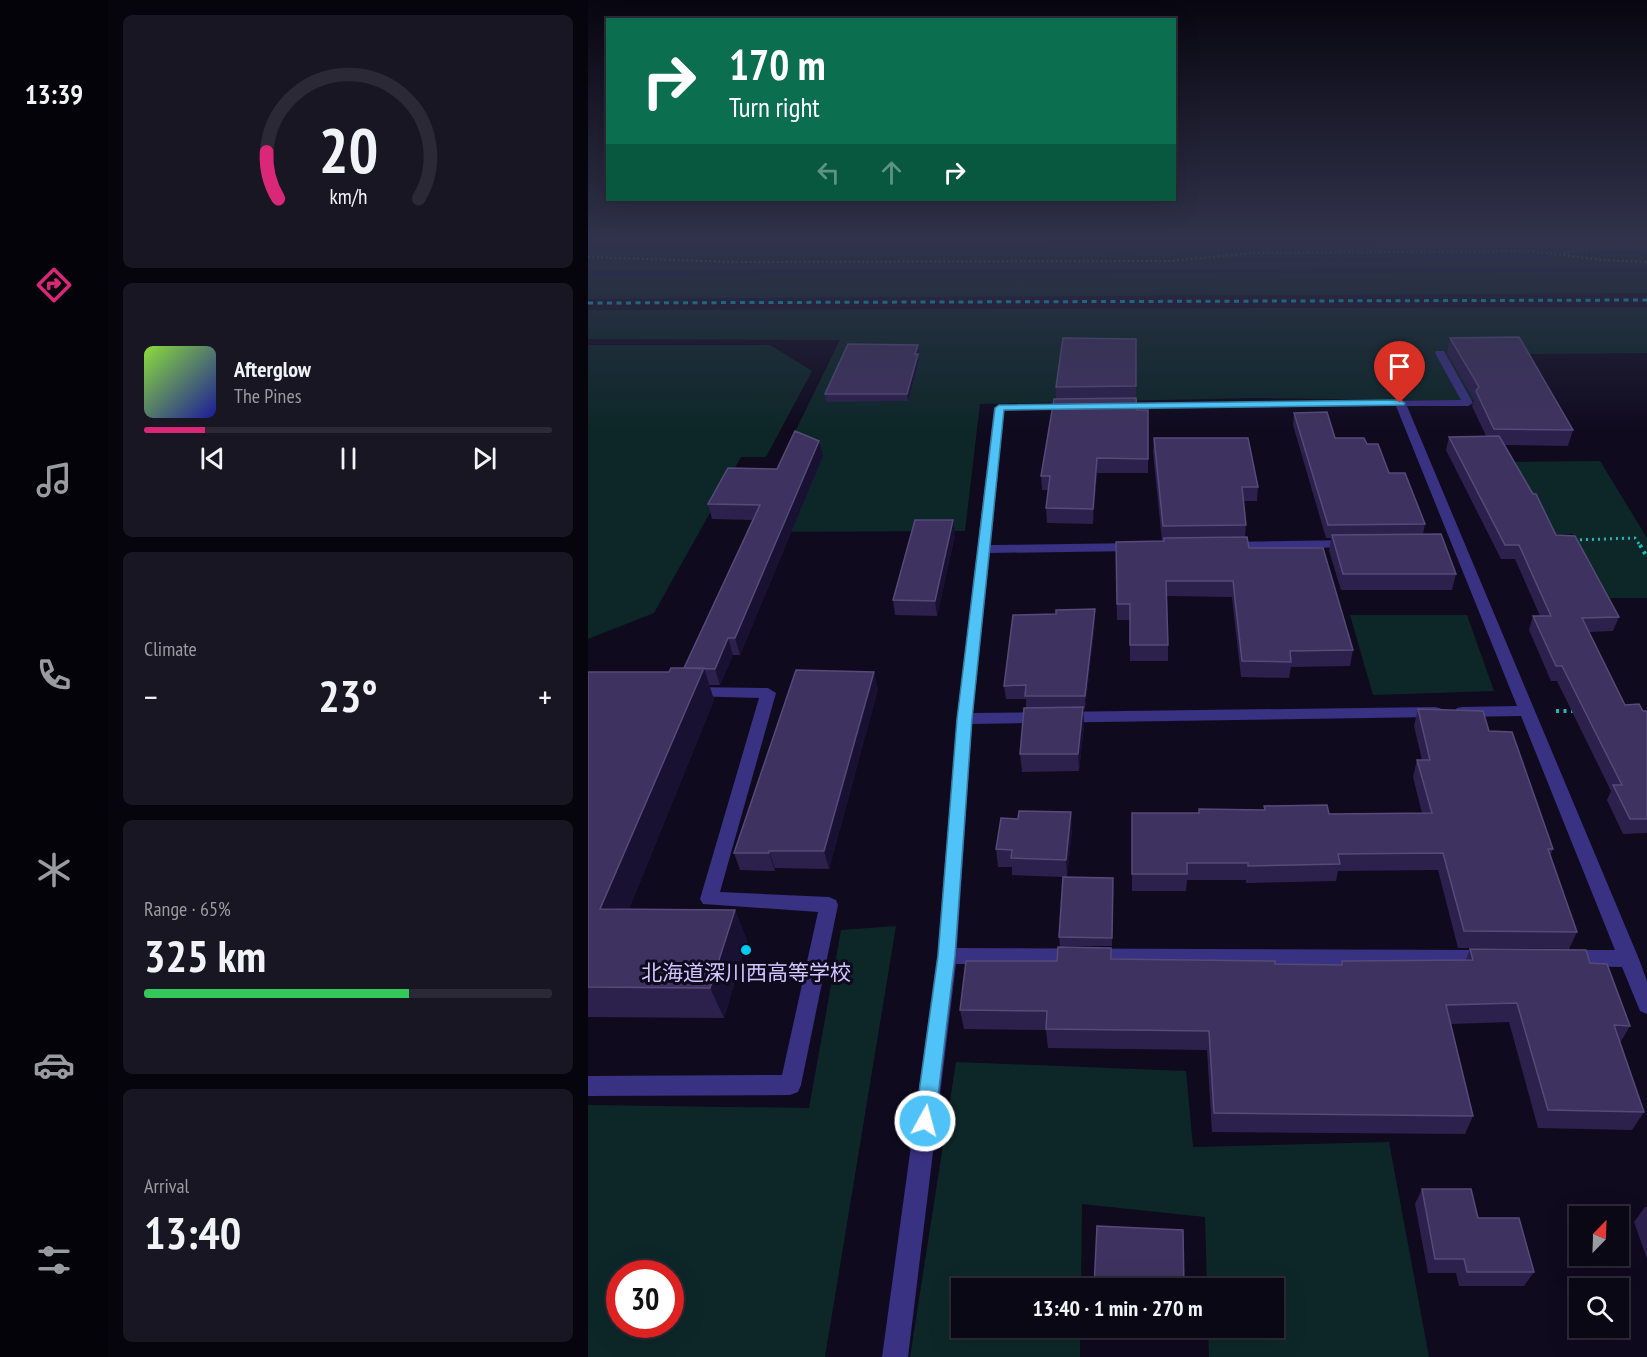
<!DOCTYPE html>
<meta charset="utf-8">
<style>
body{margin:0;font-family:"PT Sans Narrow","Noto Sans JP",sans-serif;background:#191623;color:#f1f3f6;height:100vh;display:flex;flex-direction:column;font-size:22px;white-space:nowrap}
*{box-sizing:border-box;margin:0}
p{font-size:20px;color:#9a9aa1}
.icon{flex:none;width:33px;height:33px;fill:none;stroke:currentColor;stroke-width:2;stroke-linecap:round;stroke-linejoin:round}
.map{position:relative;flex:1;overflow:hidden}
.sheet{display:flex;flex-direction:column;gap:15px;padding:15px;background:#06040c;width:480px}
.sheet>*{flex:none}
.banner{position:absolute;left:18px;top:18px;width:570px;height:183px;border-radius:0px;box-shadow:0 6px 24px #0002,0 0 0 2px #2b2935;background:#0b6e4f;color:#fff;overflow:hidden}
.needle{width:39px;rotate:23deg}
.buttons{position:absolute;left:981px;top:1206px;display:grid;gap:12px}
.buttons a{display:grid;place-items:center;width:60px;height:60px;border-radius:0px;background:#0b0816;box-shadow:0 6px 24px #0002,0 0 0 2px #2b2935;font-size:30px}
.speed{position:absolute;left:18px;top:1260px;display:flex;gap:12px;font-size:30px;font-weight:700;text-align:center}
.speed>*{display:grid;place-content:center;width:78px;height:78px;border-radius:50%;background:#0b0816;box-shadow:0 6px 24px #0002,0 0 0 2px #2b2935;line-height:1}
.speed .limit{border:9px solid #d22;background:#fff;color:#111}
.pin{position:absolute;display:grid;place-items:center;width:51px;height:51px;color:#fff;margin:-62px -26px;border-radius:50% 50% 50% 0;rotate:-45deg;box-shadow:0 0 6px #0007}
.pin .icon{rotate:45deg}
.me{position:absolute;width:66px;margin:-33px;rotate:7deg;stroke-linejoin:round;filter:drop-shadow(0 0 4px #0008)}
.turn{display:flex;align-items:center;gap:21px;height:126px;padding:0 24px;font-size:27px}
.turn .icon{width:78px;height:78px;stroke-width:2.5}
.turn b{display:block;font-size:42px;line-height:51px}
.lanes{display:flex;align-items:center;height:57px;padding:0 24px;background:#0003;justify-content:center;gap:30px;direction:ltr}
.lanes .off{opacity:.35}
.big{font-size:45px;font-weight:800;line-height:1.1}
.sheet .tile{flex:1;display:flex;flex-direction:column;justify-content:center;gap:9px;min-width:0;padding:0 21px;border-radius:9px;background:#191623}
.sheet .dial{align-items:center;gap:0}
.dial svg{height:156px;overflow:visible;fill:none;stroke:#2b2935;stroke-width:7;stroke-linecap:round;text-anchor:middle}
.dial text{fill:#f1f3f6;stroke:none}
.song{display:flex;align-items:center;gap:18px}
.cover{width:72px;height:72px;border-radius:9px;background:linear-gradient(135deg,hsl(90 70% 55%),hsl(240 70% 35%))}
.played{height:6px;border-radius:3px;background:linear-gradient(90deg,#db2777 15%,#2b2935 15%)}
.keys{display:flex;justify-content:space-around;direction:ltr}
.heat{display:flex;justify-content:space-between;align-items:center;font-size:33px;direction:ltr}
.charge{height:9px;border-radius:4px;background:linear-gradient(90deg,#34c759 65%,#2b2935 0)}
.trip{position:absolute;left:363px;top:1278px;width:333px;height:60px;border-radius:0px;background:#0b0816;box-shadow:0 6px 24px #0002,0 0 0 2px #2b2935;font-weight:800;line-height:60px;text-align:center}
main{display:flex;flex:1;min-height:0}
.tabs{display:flex;flex-direction:column;width:108px;justify-content:space-around;align-items:center;background:#040309;color:#9a9aa1}
.tabs .icon{width:42px;height:42px}
.tabs .current{color:#db2777}
.tabs b{font-size:27px;color:#f1f3f6}
.map>svg:first-child{display:block}
.green{fill:#0d2728;fill-rule:evenodd}
.lines{fill:none;stroke-linecap:round;stroke-linejoin:round}
.stream{fill:#05163c;fill-rule:evenodd}
.path-far2{stroke:#24b6b6;stroke-width:2;stroke-dasharray:1.5 3;stroke-linecap:butt}
.path-far1{stroke:#24b6b6;stroke-width:3;stroke-dasharray:2 4;stroke-linecap:butt}
.path{stroke:#24b6b6;stroke-width:4;stroke-dasharray:3 4.5;stroke-linecap:butt}
.minor{fill:#393181;fill-rule:evenodd}
.rail{stroke:#00cbf2;stroke-width:3;stroke-dasharray:5 4.5;stroke-linecap:butt}
.wall{fill:#2c214d}
.shaded-wall{fill:#191132}
.building{fill:#3e3360;stroke:#554a79;stroke-width:1.5}
.route{fill:#4fc3f7;stroke:#337fa1;stroke-width:1.5}
.poi-dot{fill:#00cbf2;stroke:#0f0a1e;stroke-width:2}
.labels{text-anchor:middle;dominant-baseline:central;stroke-width:6;stroke-linejoin:round;paint-order:stroke}
.near-poi-label{font-size:21px;fill:#d1c7ff;stroke:#0f0a1e}
</style>
<main>
<nav class="tabs">
<b>13:39</b>
<svg class="icon current" aria-label="directions" viewBox="0 0 24 24"><path d="M12 3l9 9-9 9-9-9zM9 14v-3h6M13 9l2 2-2 2"/></svg>
<svg class="icon" aria-label="music" viewBox="0 0 24 24"><path d="M9 18V5l10-2v13"/><circle cx="6" cy="18" r="3"/><circle cx="16" cy="16" r="3"/></svg>
<svg class="icon" aria-label="phone" viewBox="0 0 24 24"><path d="M5 4h4l2 5-3 2q2 4 5 5l2-3 5 2v4C11 20 4 13 5 4z"/></svg>
<svg class="icon" aria-label="climate" viewBox="0 0 24 24"><path d="M12 3v18M4 7l16 10M4 17L20 7"/></svg>
<svg class="icon" aria-label="car" viewBox="0 0 24 24"><path d="M5 17H2v-5l4-1 3-4h7l3 4 3 1v5h-3M9 17h6M6 11h13"/><circle cx="7" cy="17" r="2"/><circle cx="17" cy="17" r="2"/></svg>
<svg class="icon" aria-label="filters" viewBox="0 0 24 24"><path d="M4 7h16M4 17h16"/><circle cx="9" cy="7" r="2"/><circle cx="15" cy="17" r="2"/></svg>
</nav>
<section class="sheet">
<div class="tile dial"><svg viewBox="0 0 100 80">
<path d="M14 69A42 42 0 1 1 86 69"/>
<path d="M14 69A42 42 0 0 1 8 45" stroke="#db2777"/>
<text x="50" y="56" font-size="32" font-weight="700">20</text>
<text x="50" y="72" font-size="11">km/h</text>
</svg></div>
<div class="tile">
<div class="song"><i class="cover"></i><div><b>Afterglow</b><p>The Pines</p></div></div>
<div class="played"></div>
<div class="keys"><svg class="icon" aria-label="previous" viewBox="0 0 24 24"><path d="M18 5L8 12l10 7zM5 5v14"/></svg><svg class="icon" aria-label="pause" viewBox="0 0 24 24"><path d="M8 5v14M16 5v14"/></svg><svg class="icon" aria-label="next" viewBox="0 0 24 24"><path d="M6 5l10 7-10 7zM19 5v14"/></svg></div>
</div>
<div class="tile"><p>Climate</p>
<div class="heat"><a>−</a><b class="big">23°</b><a>+</a></div>
</div>
<div class="tile"><p>Range · 65%</p><b class="big">325 km</b><div class="charge"></div></div>
<div class="tile"><p>Arrival</p><b class="big">13:40</b></div>
</section>
<div class="map">
<svg width="1059" height="1357" viewBox="0 0 1059 1357">
<rect width="100%" height="100%" fill="#0f0a1e"/>
<path class="green" d="M960 240H1059V293L0 299V248L870 243Z
M1059 307V353L941 354 934 346 899 401 665 398 392 404 377 531 158 532 252 340 0 339V310Z
M0 345H182L224 371 178 457H153L66 613 0 639Z
M1012 461 1059 538V598H1018L985 534H960L925 462Z
M762 615H879L906 691 785 695Z
M308 926 237 1357H0V1105L221 1108 253 930ZM32 1274H82V1324H32Z
M368 1062 598 1071 605 1147 801 1142 841 1357H621L620 1328H686V1288H619L617 1217 494 1204 493 1288H374V1328H492V1357H322Z"/>
<g class="lines">
<path class="stream" d="M574 246 613 255 610 257 574 250 0 252V248Z
M1044 250 1059 253V257L1044 254 1002 256 999 254 1002 252Z
M969 257 971 258V260L642 262 639 260 642 258Z
M1059 268V272L0 275V271Z"/>
<path class="path-far2" d="M976 253 1002 248H1059
M0 257 146 262 582 261 666 253 941 251 1014 260 1059 262"/>
<path class="path-far1" d="M986 540 1047 538 1053 547"/>
<path class="path" d="M1052 545 1059 557
M968 711H987"/>
<path class="minor" d="M848 351H856L885 403 880 406H819L1051 959 1059 981V1014L1052 1011 1034 967 981 966 974 964 971 958 974 952 981 950H1027L933 716 874 717 869 716 866 712 869 708 874 707 929 706 808 406 530 409 525 406 530 403 873 400 847 353Z
M485 404 489 405V409L416 411 403 545 549 543 555 547 549 551 402 553 385 713 847 707 852 708 855 712 852 716 847 717 384 724 369 948 897 950 904 952 907 958 904 964 897 966 368 964 320 1357H294L349 956 369 719 406 408 411 405Z
M762 540 768 544 767 547 642 550 636 546 642 542Z
M105 687 180 688 188 693 132 892 241 897 248 900 250 905 213 1085 210 1092 202 1095 0 1096V1076L194 1075 230 912 115 904 112 899 171 698 100 696 97 692 100 688Z"/>
<path class="rail" d="M0 303 1059 300"/>
</g>
<path class="wall" d="M862 338 985 430 980 446 916 445 968 535 1031 617 1025 631 1001 632 1037 705 1055 711H1059V833L1035 834 1019 800 1023 791 969 681H963L941 630 945 616H952L927 559H913L858 450 861 437 898 436 884 406 886 400 859 353Z
M548 339V398L549 410H560V473H509L505 524 459 523 458 508 460 490H454L453 476 468 399V387Z
M330 345 331 361 320 401 238 402 237 394Z
M706 413 747 438 779 444 801 473 837 524 835 534 868 574 864 590H753L741 551 743 538H738L705 425Z
M566 438 670 487 669 501H656L658 525 657 537 661 548 765 650 762 666 703 667 701 678 653 677 644 597 579 596 580 645V661H542V620H529L528 542 576 541H574L565 452Z
M231 441 235 456 152 655H145L132 685H121L126 700 41 909 147 910 159 941 136 1018 0 1017V672H81L96 668 165 520 124 519 120 504 189 469Z
M367 535 349 616 307 615 305 600Z
M507 623 497 709H495L496 725 491 771 434 772 432 754 438 708V699H418L416 686Z
M290 689 241 869 187 868V871L152 870 146 853Z
M830 709 901 731 965 849 962 856 989 932 981 949 870 948 850 870 750 871 748 881 658 883V880H599L598 891H544V813H611L676 810V806L741 814 834 813 825 777 829 760H834L826 726Z
M484 829 479 877 525 878 524 946H472L471 937 475 877 424 875V867H410L408 849Z
M882 949 1002 963 1042 1026 1032 1043 1056 1112 1044 1130 950 1128 921 1022 863 1024 885 1116 877 1134 624 1132 619 1050 460 1048 458 1030 376 1029 372 1010 469 961 523 959 687 964 753 965 754 961 878 960Z
M834 1189 890 1218 946 1272 936 1286H871L868 1273H840L827 1204Z
M1057 1207H1059V1259L1046 1222Z"/>
<path class="shaded-wall" d="M330 345 331 353 328 361 327 354Z
M330 354 331 361 320 401 319 394Z
M231 441 235 456 152 655 147 638Z
M509 458V473L505 524V509Z
M365 520 367 535 349 616 347 601Z
M507 609V623L497 709V696Z
M140 638 145 655 132 685 127 669Z
M116 668 126 700 28 941 12 909Z
M286 672 290 689 241 869 236 851Z
M495 707 496 725 491 771 490 754Z
M483 812 484 829 479 878 478 860Z
M181 851 187 868V871L181 853Z
M147 910 159 941 136 1018 122 988Z"/>
<path class="building" d="M931 337 985 430 906 429 888 391 891 387 862 338Z
M475 338 548 339V386L468 387Z
M260 344 330 345 327 354H330L319 394H237Z
M548 398 549 410H560V459L509 458 505 509 458 508 462 476H453L466 399Z
M739 412 747 438H776L779 444H790L801 473H817L837 524 740 525 706 413Z
M207 431 231 441 147 638H140L127 669 96 668 172 505 120 504 140 468 189 469Z
M911 436 945 494H948L968 535 987 536 1031 617 994 618 1037 705 1051 704 1055 711H1059V819H1042L1025 785H1034L974 666H968L945 616H963L931 545H917L861 437Z
M566 438H660L670 487H654L658 525 575 526Z
M327 520H365L347 601 305 600Z
M853 534 868 574H755L744 535Z
M659 537 661 548H735L765 650 702 651 703 662 654 661 645 581H578L580 645H542V604H529L528 542 576 541V538Z
M507 609 497 696H437L438 685 416 686 425 615 468 614V610Z
M83 668H116L12 909 147 910 122 988 0 987V672H81Z
M208 670 286 672 236 851H181V853H146Z
M495 707 490 754H432L436 708Z
M830 709 895 711 901 731 924 732 965 849H960L989 932 876 931 855 853 750 854 752 864 660 866V863H599V874H544V813H611V809L677 810 676 806 739 805 741 814 844 813 829 760H842Z
M431 811 483 812 478 860 423 858 424 850 408 849 413 818 430 819Z
M475 877 525 878 524 938 471 937Z
M470 947 523 948V959L687 961V964L754 965V961L885 960 882 949 998 950 1002 963 1019 964 1042 1026 1026 1025 1056 1112 960 1110 929 1003 858 1005 885 1116 626 1113 621 1031 458 1029 459 1011 372 1010 378 961H469Z
M834 1189H883L890 1218H931L946 1272H879L876 1259H847Z
M509 1226 595 1230 596 1288H506Z"/>
<linearGradient id="sky" x2="0" y2="1"><stop stop-color="#080610"/><stop offset="0.56" stop-color="#31334c"/><stop offset="1" stop-color="#31334c" stop-opacity="0"/></linearGradient>
<rect width="1059" height="430" fill="url(#sky)"/>
<path class="route" d="M812 400 817 403 816 405 416 410 384 719 367 956 347 1121 344 1128 337 1131 330 1128 327 1121 350 956 369 719 407 408 411 405Z"/>
<circle class="poi-dot" cx="158" cy="950" r="6"/>
<g class="labels">
<g class="near-poi-label">
<text x="158" y="972">北海道深川西高等学校</text>
</g>
</g>
</svg>
<div class="buttons">
<a><svg class="needle" viewBox="-14 -14 28 28"><path d="M0-13l5 13h-10z" fill="#e53935"/><path d="M0 13l5-13h-10z" fill="#9a9aa1"/></svg></a>
<a><svg class="icon" aria-label="search" viewBox="0 0 24 24"><circle cx="10" cy="10" r="6"/><path d="M15 15l6 6"/></svg></a>
</div>
<div class="speed"><div class="limit">30</div></div>
<div class="pin" style="left:812px;top:403px;background:#d93025"><svg class="icon" aria-label="arrive" viewBox="0 0 24 24"><path d="M6 21V4h12l-3 4 3 4H6"/></svg></div>
<svg class="me" style="left:337px;top:1121px" viewBox="-20 -20 40 40"><circle r="17" fill="#4fc3f7" stroke="#fff" stroke-width="3"/><path d="M0-11L8 9 0 5-8 9z" fill="#fff"/></svg>
<div class="trip">13:40 · 1 min · 270 m</div>
<div class="banner">
<div class="turn"><svg class="icon" aria-label="right" viewBox="0 0 24 24"><path d="M7 20v-9h11M14 6l5 5-5 5"/></svg><div><b>170 m</b>Turn right</div></div>
<div class="lanes"><svg class="icon off" aria-label="left" viewBox="0 0 24 24"><path d="M17 20v-9H6M10 6l-5 5 5 5"/></svg><svg class="icon off" aria-label="ahead" viewBox="0 0 24 24"><path d="M12 20V5M6 11l6-6 6 6"/></svg><svg class="icon" aria-label="right" viewBox="0 0 24 24"><path d="M7 20v-9h11M14 6l5 5-5 5"/></svg></div>
</div>
</div>
</main>
